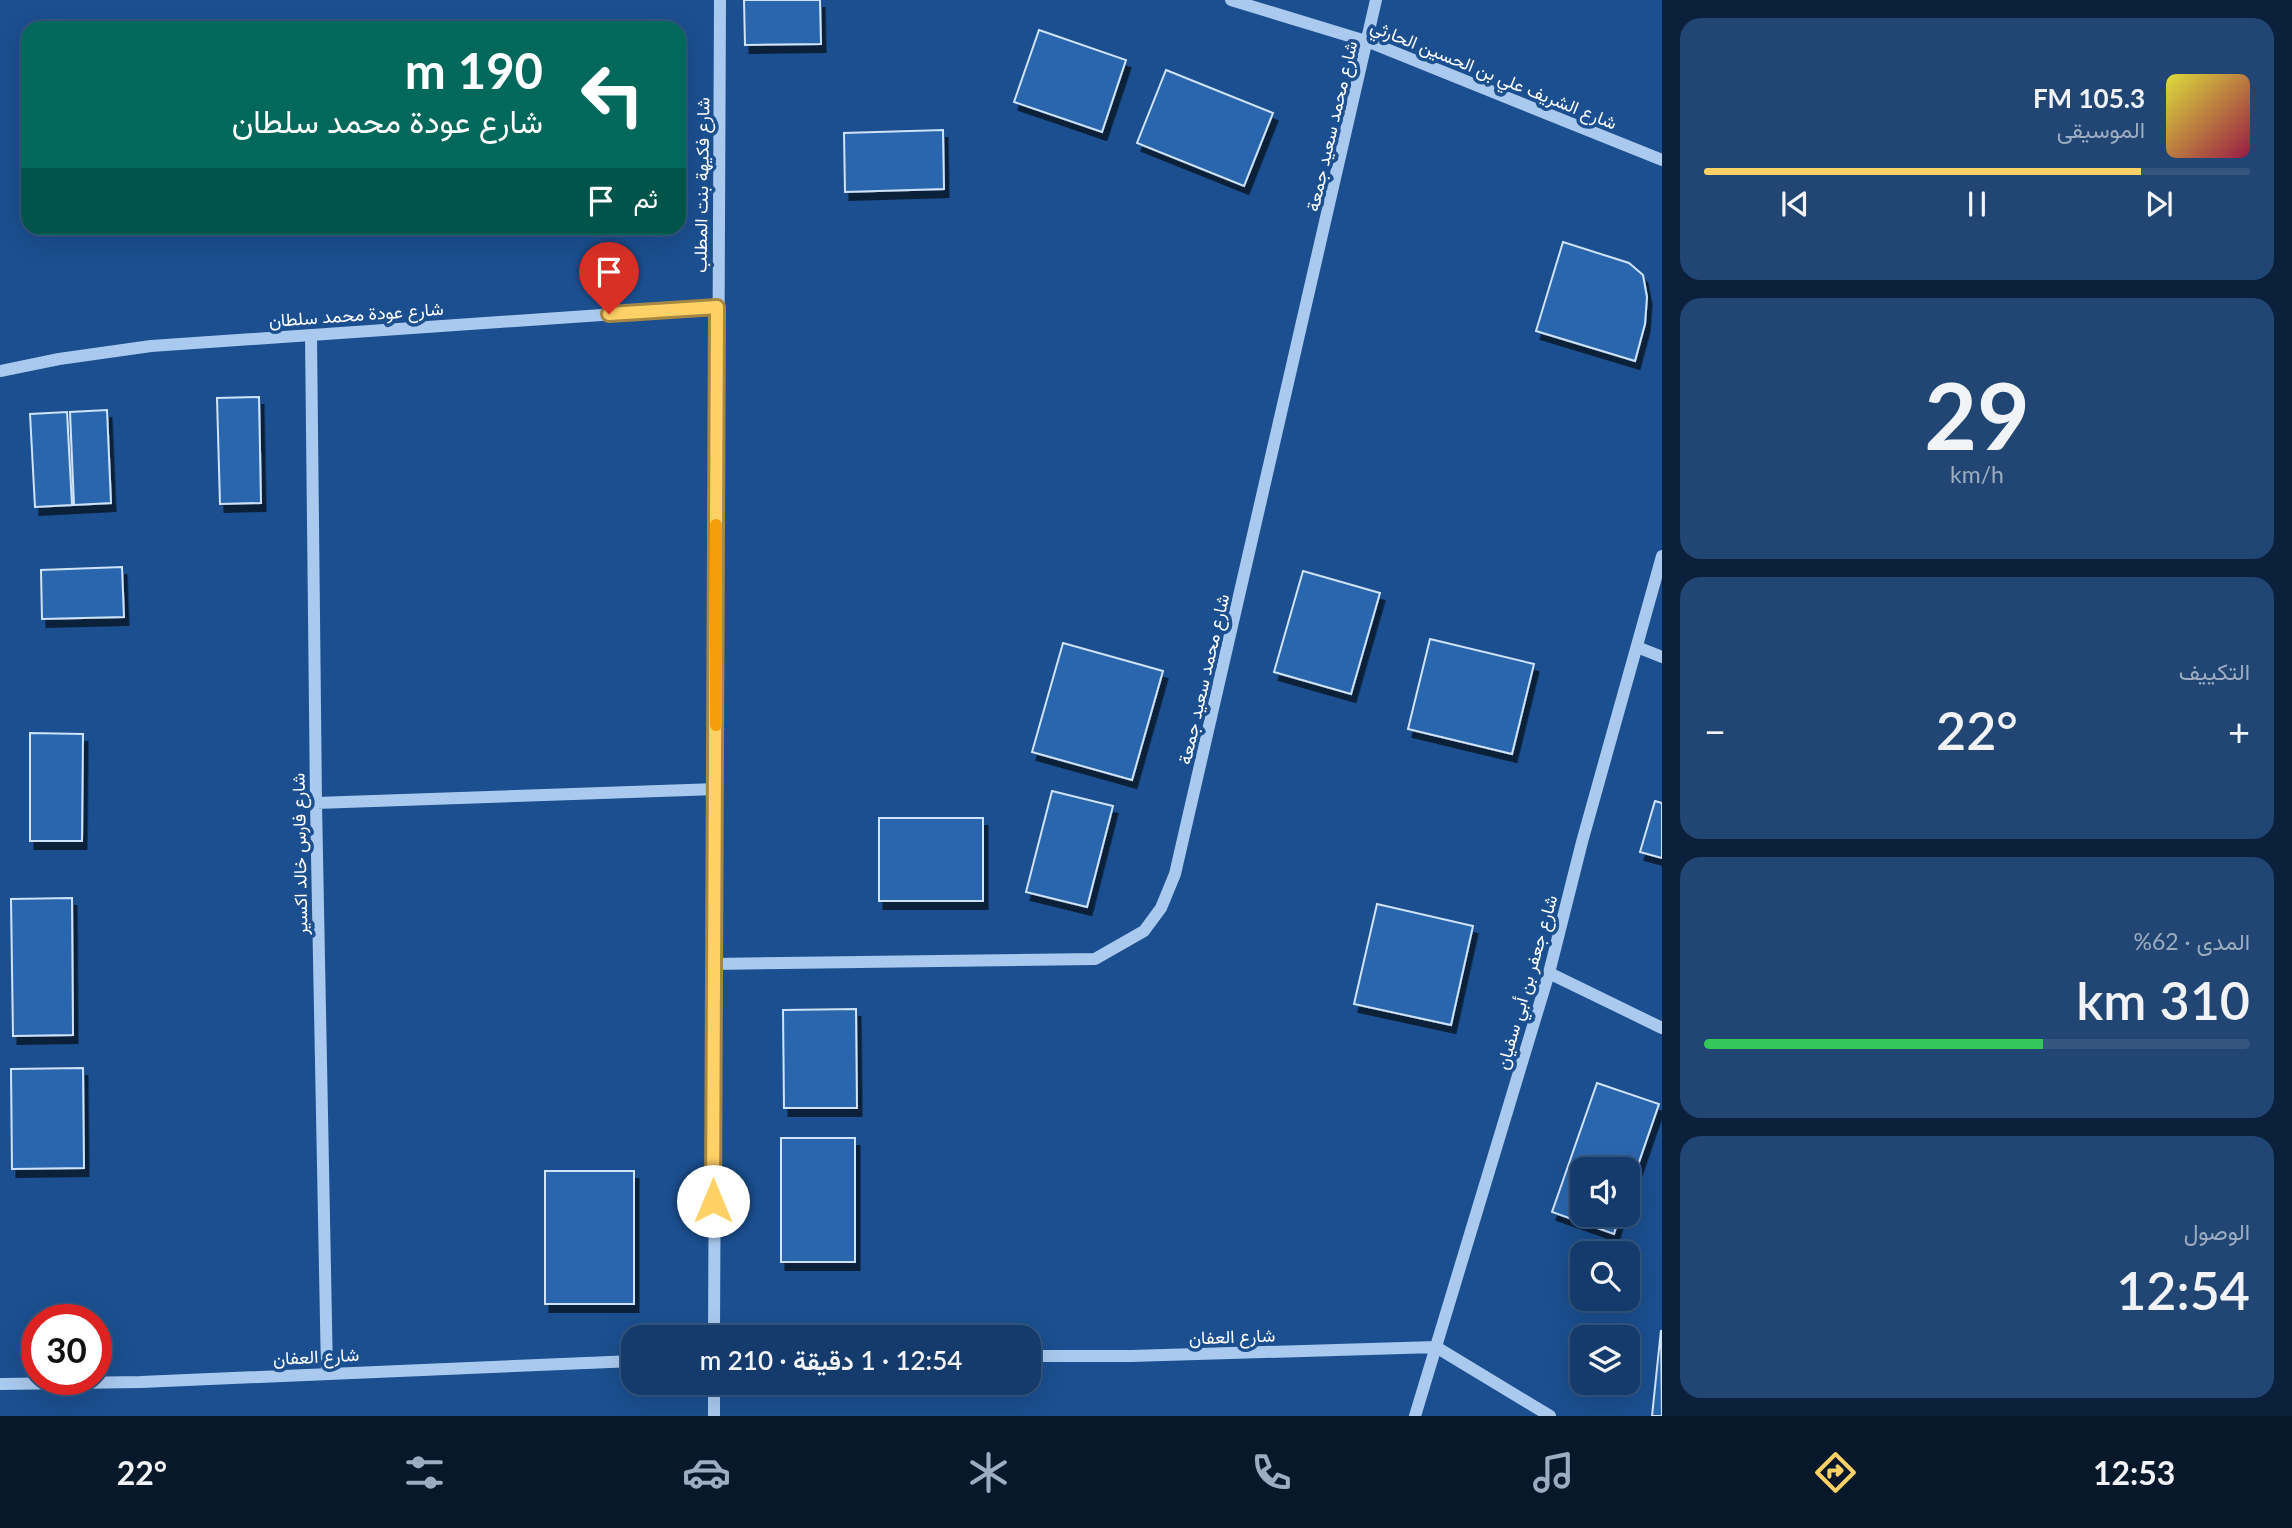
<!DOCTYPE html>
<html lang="ar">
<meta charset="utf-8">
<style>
body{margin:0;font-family:Lato,Vazirmatn,sans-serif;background:#214673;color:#f1f3f6;direction:rtl;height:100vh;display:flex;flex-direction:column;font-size:26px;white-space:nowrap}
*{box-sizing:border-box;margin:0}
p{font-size:23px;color:#9dadc1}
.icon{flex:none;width:38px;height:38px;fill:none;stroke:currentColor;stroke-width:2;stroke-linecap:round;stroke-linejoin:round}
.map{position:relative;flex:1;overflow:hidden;direction:ltr}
.sheet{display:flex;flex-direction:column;gap:18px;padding:18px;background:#0b203b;width:630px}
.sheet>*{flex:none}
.hud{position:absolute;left:21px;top:21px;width:665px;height:214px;border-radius:21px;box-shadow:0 7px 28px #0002,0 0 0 2px #33557e;direction:rtl;background:#00695c;color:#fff;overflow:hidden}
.buttons{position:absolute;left:1570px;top:1157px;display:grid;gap:14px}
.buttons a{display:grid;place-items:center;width:70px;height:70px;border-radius:14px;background:#143b6b;box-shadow:0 7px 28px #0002,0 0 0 2px #33557e;font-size:35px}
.speed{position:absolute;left:21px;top:1304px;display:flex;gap:14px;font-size:35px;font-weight:700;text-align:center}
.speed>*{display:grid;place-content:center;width:91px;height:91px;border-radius:50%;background:#143b6b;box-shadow:0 7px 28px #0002,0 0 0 2px #33557e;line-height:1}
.speed .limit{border:10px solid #d22;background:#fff;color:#111}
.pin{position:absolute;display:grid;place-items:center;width:60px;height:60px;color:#fff;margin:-72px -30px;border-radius:50% 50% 50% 0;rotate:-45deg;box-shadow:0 0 7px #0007}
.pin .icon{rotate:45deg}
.me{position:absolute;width:77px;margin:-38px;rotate:0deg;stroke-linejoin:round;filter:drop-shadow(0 0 5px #0008)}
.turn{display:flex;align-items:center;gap:24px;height:147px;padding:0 28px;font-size:32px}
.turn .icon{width:91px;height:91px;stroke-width:2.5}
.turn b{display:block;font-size:49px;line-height:60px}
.then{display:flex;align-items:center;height:66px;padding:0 28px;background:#0003;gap:14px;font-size:26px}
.big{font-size:52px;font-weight:600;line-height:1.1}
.sheet .tile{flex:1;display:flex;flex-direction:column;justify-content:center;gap:10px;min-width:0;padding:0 24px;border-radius:21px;background:#214673}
.sheet .dial{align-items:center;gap:0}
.dial b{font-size:91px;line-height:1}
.song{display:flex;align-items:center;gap:21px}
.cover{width:84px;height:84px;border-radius:10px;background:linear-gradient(135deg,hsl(60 70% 55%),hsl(340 70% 35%))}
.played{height:7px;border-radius:4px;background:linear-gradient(90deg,#ffd166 80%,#33557e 80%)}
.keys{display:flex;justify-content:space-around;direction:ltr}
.heat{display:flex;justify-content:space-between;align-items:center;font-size:38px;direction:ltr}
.charge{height:10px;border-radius:5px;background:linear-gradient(90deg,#34c759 62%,#33557e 0)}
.trip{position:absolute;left:621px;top:1325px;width:420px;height:70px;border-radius:21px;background:#143b6b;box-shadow:0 7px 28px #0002,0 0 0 2px #33557e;font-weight:600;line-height:70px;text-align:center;direction:rtl}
.tabs{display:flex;height:112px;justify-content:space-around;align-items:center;background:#08182b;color:#9dadc1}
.tabs .icon{width:49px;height:49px}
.tabs .selected{color:#ffd166}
.tabs b{font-size:32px;color:#f1f3f6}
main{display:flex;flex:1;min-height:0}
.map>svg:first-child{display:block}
.building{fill:#2a66ad;stroke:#cfe3fa;stroke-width:2;filter:url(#shadow)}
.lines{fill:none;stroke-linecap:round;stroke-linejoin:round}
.minor{stroke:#a9c9ee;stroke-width:12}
.route-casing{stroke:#a68842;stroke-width:18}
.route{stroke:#ffd166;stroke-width:12}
.slow{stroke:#f59e0b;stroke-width:12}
.labels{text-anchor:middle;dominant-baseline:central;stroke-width:7;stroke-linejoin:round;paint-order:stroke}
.street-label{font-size:18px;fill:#fff;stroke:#1b4f8f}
</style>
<main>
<section class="sheet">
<div class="tile">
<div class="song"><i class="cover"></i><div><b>105.3 FM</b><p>الموسيقى</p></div></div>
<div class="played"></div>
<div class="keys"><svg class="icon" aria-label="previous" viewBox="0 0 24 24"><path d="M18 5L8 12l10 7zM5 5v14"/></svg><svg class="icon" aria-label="pause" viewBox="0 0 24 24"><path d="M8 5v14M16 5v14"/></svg><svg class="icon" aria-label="next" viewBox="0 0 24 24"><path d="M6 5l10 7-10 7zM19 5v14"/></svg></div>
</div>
<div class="tile dial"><b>29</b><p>km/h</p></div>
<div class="tile"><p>التكييف</p>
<div class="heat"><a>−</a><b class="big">22°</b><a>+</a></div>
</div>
<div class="tile"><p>المدى · 62%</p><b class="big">310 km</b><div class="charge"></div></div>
<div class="tile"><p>الوصول</p><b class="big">12:54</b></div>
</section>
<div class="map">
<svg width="1662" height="1416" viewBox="0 0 1662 1416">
<defs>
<filter id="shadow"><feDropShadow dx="4.5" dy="8" stdDeviation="0" flood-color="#0009"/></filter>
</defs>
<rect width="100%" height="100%" fill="#1b4f8f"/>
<path class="building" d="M744 0H820L821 44 745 45Z
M1039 30 1126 60 1102 132 1014 102Z
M1166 70 1273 113 1244 186 1137 143Z
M943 130 944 189 845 192 844 133Z
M1563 242 1629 263 1643 275 1647 297 1645 324 1635 361 1536 331Z
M259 397 261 503 220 504 217 398Z
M107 410 111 503 74 505 70 412Z
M67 412 72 505 35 507 30 414Z
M122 567 124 617 42 619 41 570Z
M1303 571 1380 593 1351 694 1274 672Z
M1430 639 1534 664 1512 754 1408 729Z
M1063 643 1163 671 1132 780 1032 752Z
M30 733 83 734 82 841H30Z
M1052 791 1113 806 1087 907 1026 892Z
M1655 801 1662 803V858L1640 852Z
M879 818H983V901H879Z
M72 898 73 1035 13 1036 11 899Z
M1377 904 1473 926 1451 1025 1354 1004Z
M856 1009 857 1108H784L783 1010Z
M83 1068 84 1168 12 1169 11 1069Z
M1597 1083 1659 1104 1628 1194V1169H1582V1214H1620L1614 1234 1552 1212Z
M781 1138H855V1262H781Z
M545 1171H634V1304H545Z
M1661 1330 1662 1416H1652Z"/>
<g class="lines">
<path class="minor" d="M1231 0 1369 42 1662 160
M311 335 316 803 327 1373
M0 371 59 359 151 346 717 307
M1637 647 1662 657
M316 803 717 789
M713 964 1095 959 1144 931 1161 908 1175 874 1376 0
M1549 973 1662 1028
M714 1337 720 0
M1029 1356H1131L1436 1347 1550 1416
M714 1382V1416
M0 1384 141 1382 634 1361
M1415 1416 1549 973 1582 842 1662 556"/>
</g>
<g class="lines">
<defs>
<path id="route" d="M609 314 717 307 713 1201"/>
</defs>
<use href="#route" class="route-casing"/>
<use href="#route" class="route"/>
<path class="slow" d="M716 525V725"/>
</g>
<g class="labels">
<g class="street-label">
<text transform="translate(1494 74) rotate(22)">شارع الشريف علي بن الحسين الحارثي</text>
<text transform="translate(1331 126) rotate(-77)">شارع محمد سعيد جمعة</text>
<text transform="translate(701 185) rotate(-89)">شارع فكيهة بنت المطلب</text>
<text transform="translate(356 314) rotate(-4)">شارع عودة محمد سلطان</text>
<text transform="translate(1203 679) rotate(-77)">شارع محمد سعيد جمعة</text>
<text transform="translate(299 854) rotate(-91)">شارع فارس خالد اكسير</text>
<text transform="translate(1526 982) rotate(-74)">شارع جعفر بن أبي سفيان</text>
<text transform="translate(1232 1336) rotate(-2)">شارع العفان</text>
<text transform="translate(316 1356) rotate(-3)">شارع العفان</text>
</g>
</g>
</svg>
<div class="buttons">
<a><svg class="icon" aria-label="sound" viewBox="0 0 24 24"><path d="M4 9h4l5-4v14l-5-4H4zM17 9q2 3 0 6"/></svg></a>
<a><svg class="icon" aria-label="search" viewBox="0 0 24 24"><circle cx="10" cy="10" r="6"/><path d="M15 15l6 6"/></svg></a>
<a><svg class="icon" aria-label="layers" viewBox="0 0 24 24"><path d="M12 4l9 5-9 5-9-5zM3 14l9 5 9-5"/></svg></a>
</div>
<div class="speed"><div class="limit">30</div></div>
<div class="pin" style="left:609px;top:314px;background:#d93025"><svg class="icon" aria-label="arrive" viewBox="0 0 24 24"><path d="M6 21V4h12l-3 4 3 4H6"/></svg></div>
<svg class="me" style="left:713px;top:1201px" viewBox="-20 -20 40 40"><circle r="19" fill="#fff"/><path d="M0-13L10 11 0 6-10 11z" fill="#ffd166"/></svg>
<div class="trip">12:54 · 1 دقيقة · 210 m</div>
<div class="hud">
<div class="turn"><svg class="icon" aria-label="left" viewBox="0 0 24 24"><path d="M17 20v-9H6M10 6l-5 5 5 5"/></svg><div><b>190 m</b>شارع عودة محمد سلطان</div></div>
<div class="then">ثم<svg class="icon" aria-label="arrive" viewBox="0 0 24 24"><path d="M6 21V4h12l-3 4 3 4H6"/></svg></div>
</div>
</div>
</main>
<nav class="tabs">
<b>12:53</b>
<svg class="icon selected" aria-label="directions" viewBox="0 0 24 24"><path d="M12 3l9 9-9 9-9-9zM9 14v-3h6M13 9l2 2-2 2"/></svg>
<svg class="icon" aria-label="music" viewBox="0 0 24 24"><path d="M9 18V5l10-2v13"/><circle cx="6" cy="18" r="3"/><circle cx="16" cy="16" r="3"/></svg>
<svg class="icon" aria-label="phone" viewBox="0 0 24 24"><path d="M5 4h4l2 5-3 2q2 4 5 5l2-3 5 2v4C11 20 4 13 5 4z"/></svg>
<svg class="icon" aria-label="climate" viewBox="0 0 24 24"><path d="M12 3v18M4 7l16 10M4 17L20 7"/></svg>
<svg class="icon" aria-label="car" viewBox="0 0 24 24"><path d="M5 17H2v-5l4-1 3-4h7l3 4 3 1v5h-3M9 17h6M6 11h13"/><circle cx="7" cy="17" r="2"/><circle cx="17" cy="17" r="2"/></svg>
<svg class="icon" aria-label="filters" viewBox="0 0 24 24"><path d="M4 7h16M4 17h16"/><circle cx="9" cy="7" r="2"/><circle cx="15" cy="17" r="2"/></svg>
<b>22°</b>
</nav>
